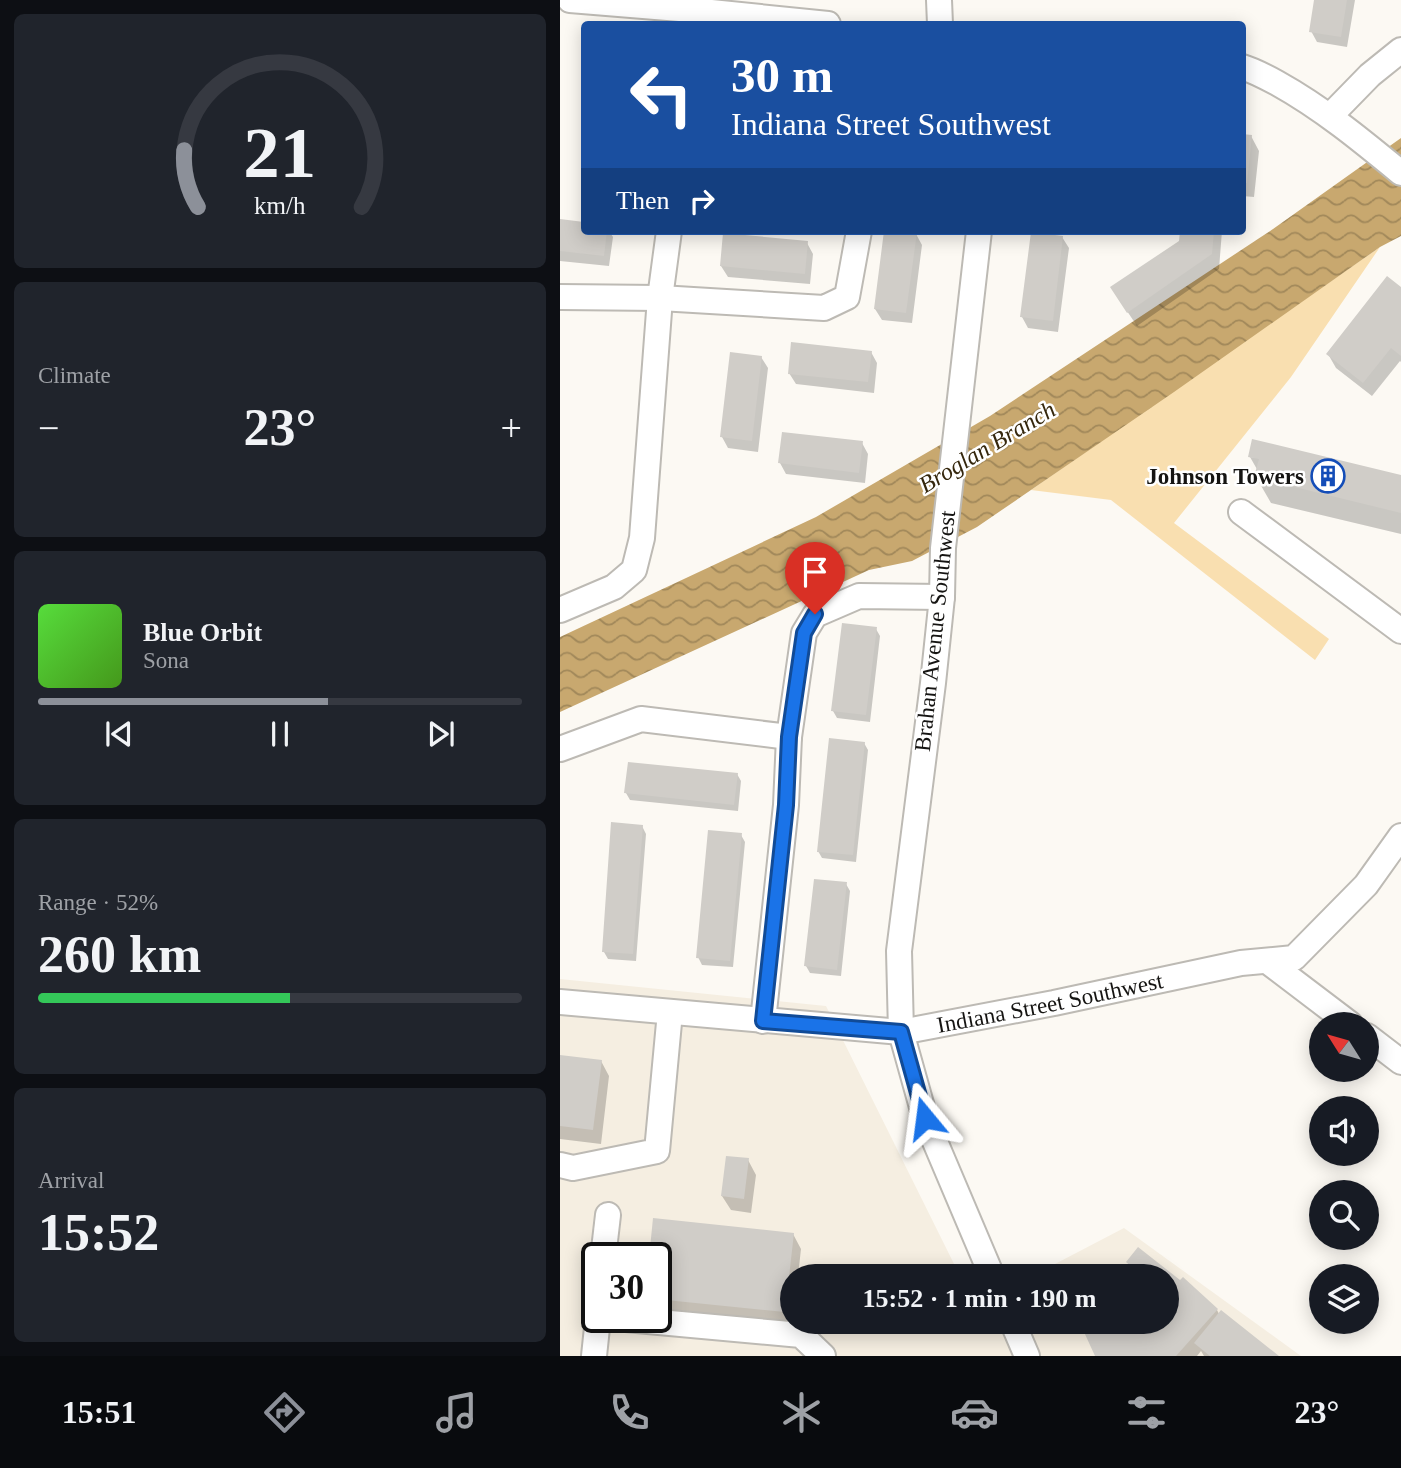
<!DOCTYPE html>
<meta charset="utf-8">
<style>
body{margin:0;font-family:"Times New Roman",serif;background:#20242c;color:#f1f3f6;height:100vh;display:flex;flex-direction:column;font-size:26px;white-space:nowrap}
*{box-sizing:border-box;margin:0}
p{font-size:23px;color:#9ea1a6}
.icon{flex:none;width:38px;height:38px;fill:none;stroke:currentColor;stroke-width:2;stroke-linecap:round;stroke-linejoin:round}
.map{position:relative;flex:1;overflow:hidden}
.sheet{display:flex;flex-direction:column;gap:14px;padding:14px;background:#0d0f14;width:560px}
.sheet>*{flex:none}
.banner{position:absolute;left:21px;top:21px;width:665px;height:214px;border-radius:7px;box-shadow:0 4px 18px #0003;background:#1a4fa0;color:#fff;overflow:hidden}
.needle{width:46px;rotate:307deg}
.controls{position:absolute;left:749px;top:1012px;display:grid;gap:14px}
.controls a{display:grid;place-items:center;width:70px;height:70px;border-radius:50%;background:#171b24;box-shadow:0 4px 18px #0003;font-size:35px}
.speed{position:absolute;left:21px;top:1242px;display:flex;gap:14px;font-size:35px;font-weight:700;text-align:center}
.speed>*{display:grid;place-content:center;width:91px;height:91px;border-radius:50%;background:#171b24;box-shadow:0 4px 18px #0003;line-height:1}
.speed .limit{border:4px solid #111;border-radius:10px;background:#fff;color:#111}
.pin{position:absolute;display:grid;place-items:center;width:60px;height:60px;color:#fff;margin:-72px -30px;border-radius:50% 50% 50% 0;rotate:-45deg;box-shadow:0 0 7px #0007}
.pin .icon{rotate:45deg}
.me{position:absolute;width:77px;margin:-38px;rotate:344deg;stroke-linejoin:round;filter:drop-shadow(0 0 5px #0008)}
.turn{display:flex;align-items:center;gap:24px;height:147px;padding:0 35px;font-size:32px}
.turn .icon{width:91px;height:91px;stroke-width:2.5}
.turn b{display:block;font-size:49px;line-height:60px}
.then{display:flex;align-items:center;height:66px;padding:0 35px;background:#0003;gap:14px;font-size:26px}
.big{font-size:52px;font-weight:700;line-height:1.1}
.sheet .widget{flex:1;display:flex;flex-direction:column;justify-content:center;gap:10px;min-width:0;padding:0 24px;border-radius:10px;background:#20242c}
.sheet .dial{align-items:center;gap:0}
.dial svg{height:182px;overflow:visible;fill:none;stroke:#363941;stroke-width:7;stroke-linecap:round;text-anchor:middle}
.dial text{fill:#f1f3f6;stroke:none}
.song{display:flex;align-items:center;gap:21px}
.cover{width:84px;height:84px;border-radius:10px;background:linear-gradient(135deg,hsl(110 70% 55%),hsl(100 70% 35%))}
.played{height:7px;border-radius:4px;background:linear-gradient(90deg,#8c9099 60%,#363941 60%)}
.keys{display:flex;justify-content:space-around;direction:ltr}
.heat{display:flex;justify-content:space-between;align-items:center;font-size:38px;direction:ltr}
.charge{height:10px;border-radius:5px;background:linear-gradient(90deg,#34c759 52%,#363941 0)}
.trip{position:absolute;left:220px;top:1264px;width:399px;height:70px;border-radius:35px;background:#171b24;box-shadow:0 4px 18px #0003;font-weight:700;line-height:70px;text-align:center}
.tabs{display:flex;height:112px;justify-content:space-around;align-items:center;background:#090b0e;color:#9ea1a6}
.tabs .icon{width:49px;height:49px}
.tabs .current{color:#8c9099}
.tabs b{font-size:32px;color:#f1f3f6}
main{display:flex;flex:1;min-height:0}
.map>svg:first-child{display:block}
.built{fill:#f5eee1;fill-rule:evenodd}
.green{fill:#f9dfb0}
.water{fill:url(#water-waves)}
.shadow{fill:#0003}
.building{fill:#d0cdc8}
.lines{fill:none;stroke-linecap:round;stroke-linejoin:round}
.minor-casing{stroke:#bdbab4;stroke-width:28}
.minor{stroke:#fff;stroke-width:24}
.route-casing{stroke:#114b97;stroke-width:18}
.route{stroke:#1a73e8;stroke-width:12}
.labels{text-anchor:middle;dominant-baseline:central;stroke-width:5;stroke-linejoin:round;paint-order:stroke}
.poi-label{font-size:23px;font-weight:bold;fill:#151412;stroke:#fff;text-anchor:end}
.street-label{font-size:23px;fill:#151412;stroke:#fff}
.water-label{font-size:24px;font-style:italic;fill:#35270d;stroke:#fff}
</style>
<main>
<section class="sheet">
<div class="widget dial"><svg viewBox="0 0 100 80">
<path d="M14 69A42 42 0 1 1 86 69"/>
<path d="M14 69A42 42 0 0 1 8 44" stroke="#8c9099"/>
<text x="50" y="56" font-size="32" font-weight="700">21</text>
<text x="50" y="72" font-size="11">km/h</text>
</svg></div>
<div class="widget"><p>Climate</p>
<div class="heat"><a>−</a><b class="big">23°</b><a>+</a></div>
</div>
<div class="widget">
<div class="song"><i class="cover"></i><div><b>Blue Orbit</b><p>Sona</p></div></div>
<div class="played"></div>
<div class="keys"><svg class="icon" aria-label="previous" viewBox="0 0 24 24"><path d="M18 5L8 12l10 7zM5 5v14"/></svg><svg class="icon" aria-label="pause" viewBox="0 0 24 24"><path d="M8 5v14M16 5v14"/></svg><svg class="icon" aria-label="next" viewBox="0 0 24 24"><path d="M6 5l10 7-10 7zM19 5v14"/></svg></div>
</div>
<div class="widget"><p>Range · 52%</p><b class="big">260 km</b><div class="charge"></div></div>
<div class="widget"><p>Arrival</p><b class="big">15:52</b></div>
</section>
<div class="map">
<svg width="841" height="1356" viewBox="0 0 841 1356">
<defs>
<pattern id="water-waves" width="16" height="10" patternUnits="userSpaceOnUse" patternTransform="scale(1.75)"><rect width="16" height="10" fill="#c8a86f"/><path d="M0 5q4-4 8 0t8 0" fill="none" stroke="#a1885a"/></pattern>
</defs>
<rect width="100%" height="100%" fill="#fcf9f3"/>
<path class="built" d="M0 979 266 1006 400 1276H233V1321H607V1276H472L564 1228 741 1356H0ZM37 1258H96V1318H37Z"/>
<path class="green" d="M820 247 731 377 614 523 769 639 755 660 551 500 471 490Z"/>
<path class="water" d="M841 138V236L820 247 614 392 417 527 352 561 309 570 0 712V637L256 517 430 416 713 229Z"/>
<path class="shadow" d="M756 0H795L787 47 757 42 751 31Z
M682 135 691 136 699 151 694 197 682 196Z
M0 220 24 223V231H49L53 237 49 266 0 261Z
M325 231 356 234 362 245 352 323 322 320 315 309Z
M622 231H662L659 269 577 326 561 302 621 242Z
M502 237 509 248 498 332 468 328 462 317Z
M247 243 253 254 250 284 168 277 161 266Z
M841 289V362L840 361 812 396 776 368 768 354Z
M311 352 317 363 314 393 236 384 229 373Z
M201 357 208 368 198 452 168 448 162 437Z
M302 443 308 454 305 483 226 474 220 463Z
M690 457 841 476V534L711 503 696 477 698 471Z
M316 629 320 636 310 722 277 718 273 711Z
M304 743 308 750 296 862 262 858 258 851Z
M177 774 181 781 178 811 70 800 66 793Z
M82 826 86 834 76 961 48 959 44 952Z
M181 835 185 842 173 967 142 965 138 957Z
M286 884 290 891 281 976 250 973 246 966Z
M0 1057 41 1061 49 1076 41 1144 0 1139Z
M188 1160 196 1175 191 1213 171 1210 162 1196Z
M94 1220 233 1234 241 1249 238 1276H233V1326L96 1312V1258H90Z
M578 1249 657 1310 659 1314 716 1356H644L641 1351 637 1356H537L574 1334 607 1321V1276H575L568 1263Z"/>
<path class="building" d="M754 0H787L781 37 749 32Z
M682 134 692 135 687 183H682Z
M0 219 24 222V231H47L44 256 0 251Z
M324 231 357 232 346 313 314 309Z
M620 231H654L652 254 567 313 550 287 619 241Z
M471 232 503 236 493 321 460 317Z
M163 233 248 241 245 274 160 266Z
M827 276 841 287V356L831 348 803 383 766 354Z
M231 342 312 351 308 382 228 374Z
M170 352 202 356 192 441 160 437Z
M222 432 303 441 299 473 218 463Z
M692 439 841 475V513L694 477 699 459 688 457Z
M282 623 317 627 306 715 271 711Z
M269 738 305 742 293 855 257 852Z
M68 762 178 773 174 805 64 793Z
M51 822 83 825 73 954 42 952Z
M148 830 182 833 170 961 136 958Z
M254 879 287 882 277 970 244 966Z
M0 1055 42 1060 33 1130 0 1126Z
M166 1156 189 1158 184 1199 161 1196Z
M93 1218 234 1233 225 1312 96 1299V1258H89Z
M578 1247 620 1280 623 1277 658 1309 616 1356H535L519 1321H569L574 1332 583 1321H607V1276H582L566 1262Z
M661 1310 719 1356H650L634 1343Z"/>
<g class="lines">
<defs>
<g id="minor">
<path d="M10 0 132 10 268 24"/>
<path d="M379 0 380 24"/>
<path d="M682 67C695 71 706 77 717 83 762 108 801 140 841 173"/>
<path d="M770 116 810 75 841 50"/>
<path d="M419 231 383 548 382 597 373 683 339 951 341 1032 365 1118 432 1276"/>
<path d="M0 297 100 298 264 308 287 297 299 231"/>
<path d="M681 512 841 631"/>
<path d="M0 610 54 587 74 570 82 538 100 298 109 231"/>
<path d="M0 749 81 719 229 737"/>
<path d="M707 961 790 1024"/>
<path id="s1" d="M0 1002 341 1032 494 1003 681 963 734 958 806 885 841 836"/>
<path d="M203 1021 226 805 229 737 244 633 255 615 299 596 382 597"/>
<path d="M807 1036 841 1062"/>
<path d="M0 1165 13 1168 97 1151 110 1012"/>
<path d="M43 1258 48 1215"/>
<path d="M55 1318 241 1335 263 1356"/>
<path d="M452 1321 467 1356"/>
<path d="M34 1356 38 1318"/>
</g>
</defs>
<use href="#minor" class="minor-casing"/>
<use href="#minor" class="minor"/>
</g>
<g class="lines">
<defs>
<path id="route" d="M255 614 244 633 229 737 226 805 203 1021 341 1032 365 1118"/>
</defs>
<use href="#route" class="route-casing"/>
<use href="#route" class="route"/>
</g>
<defs>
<symbol id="building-ring" viewBox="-11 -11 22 22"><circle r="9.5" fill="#fff" stroke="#144db8" stroke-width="1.5"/><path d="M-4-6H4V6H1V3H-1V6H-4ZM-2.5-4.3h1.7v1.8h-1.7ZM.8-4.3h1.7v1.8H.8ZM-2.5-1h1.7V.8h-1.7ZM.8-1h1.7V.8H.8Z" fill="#144db8"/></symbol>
</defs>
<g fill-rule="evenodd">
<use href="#building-ring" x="749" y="457" width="38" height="38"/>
</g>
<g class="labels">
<g class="poi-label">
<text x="744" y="476">Johnson Towers</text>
</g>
<g class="street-label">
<text transform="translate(375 631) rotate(-84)">Brahan Avenue Southwest</text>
<text stroke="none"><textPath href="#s1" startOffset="494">Indiana Street Southwest</textPath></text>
</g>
<g class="water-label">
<text transform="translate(427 447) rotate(-31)">Broglan Branch</text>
</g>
</g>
</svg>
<div class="controls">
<a><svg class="needle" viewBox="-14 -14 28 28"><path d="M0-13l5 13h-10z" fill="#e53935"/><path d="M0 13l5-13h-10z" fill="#9ea1a6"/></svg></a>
<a><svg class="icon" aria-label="sound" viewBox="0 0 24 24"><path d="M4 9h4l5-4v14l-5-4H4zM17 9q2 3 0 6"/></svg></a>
<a><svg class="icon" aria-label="search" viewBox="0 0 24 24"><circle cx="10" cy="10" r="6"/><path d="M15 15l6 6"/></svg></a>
<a><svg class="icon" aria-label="layers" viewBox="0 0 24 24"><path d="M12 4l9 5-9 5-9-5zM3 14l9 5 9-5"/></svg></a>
</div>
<div class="speed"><div class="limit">30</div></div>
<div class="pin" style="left:255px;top:614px;background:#d93025"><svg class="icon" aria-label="arrive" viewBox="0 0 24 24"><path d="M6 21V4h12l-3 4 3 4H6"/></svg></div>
<svg class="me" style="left:365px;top:1118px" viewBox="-20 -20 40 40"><path d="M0-17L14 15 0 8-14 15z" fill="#1a73e8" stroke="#fff" stroke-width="4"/></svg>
<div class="trip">15:52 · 1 min · 190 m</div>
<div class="banner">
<div class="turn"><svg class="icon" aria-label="left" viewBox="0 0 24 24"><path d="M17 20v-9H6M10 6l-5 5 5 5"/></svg><div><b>30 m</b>Indiana Street Southwest</div></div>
<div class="then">Then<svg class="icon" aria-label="right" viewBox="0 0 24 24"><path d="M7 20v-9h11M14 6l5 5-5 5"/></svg></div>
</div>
</div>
</main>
<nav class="tabs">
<b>15:51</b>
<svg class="icon current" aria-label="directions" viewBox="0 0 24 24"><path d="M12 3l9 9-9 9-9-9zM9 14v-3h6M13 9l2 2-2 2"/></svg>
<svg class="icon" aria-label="music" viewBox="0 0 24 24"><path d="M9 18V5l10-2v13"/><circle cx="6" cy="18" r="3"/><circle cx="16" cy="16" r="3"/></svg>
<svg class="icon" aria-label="phone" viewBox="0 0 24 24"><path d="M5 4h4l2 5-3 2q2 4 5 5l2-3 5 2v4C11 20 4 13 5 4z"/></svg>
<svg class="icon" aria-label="climate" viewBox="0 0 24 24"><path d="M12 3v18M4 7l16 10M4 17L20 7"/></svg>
<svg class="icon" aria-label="car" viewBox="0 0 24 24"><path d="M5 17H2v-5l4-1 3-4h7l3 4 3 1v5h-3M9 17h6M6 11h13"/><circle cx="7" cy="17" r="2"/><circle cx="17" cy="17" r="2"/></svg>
<svg class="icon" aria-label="filters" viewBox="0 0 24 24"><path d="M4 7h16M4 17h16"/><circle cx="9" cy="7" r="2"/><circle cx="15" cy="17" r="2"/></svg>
<b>23°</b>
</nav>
